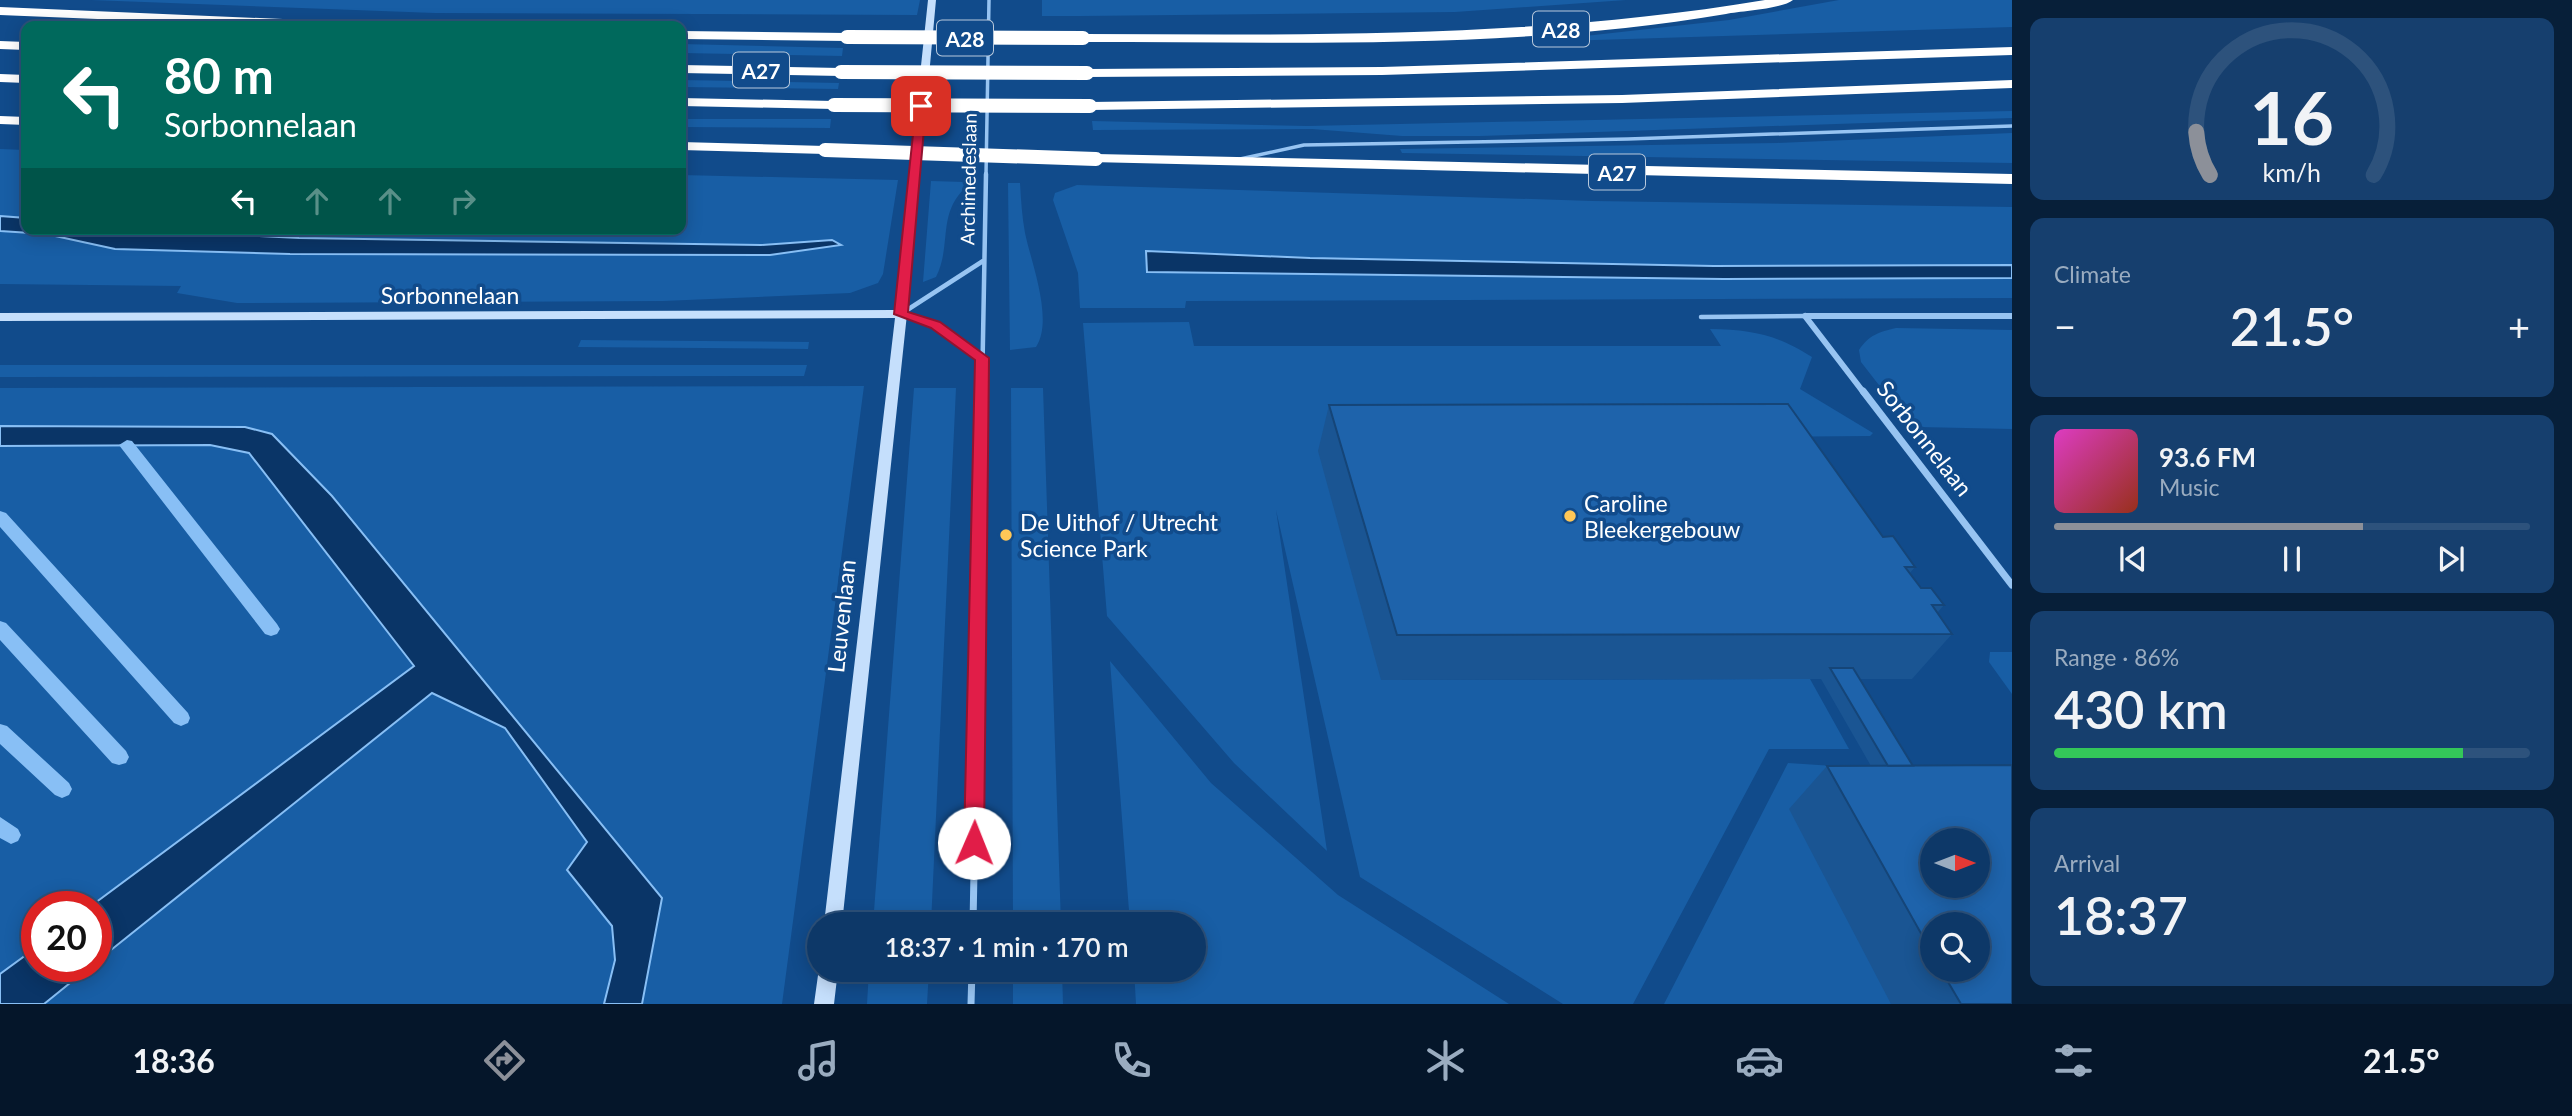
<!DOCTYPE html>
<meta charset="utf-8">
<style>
body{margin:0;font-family:Lato,sans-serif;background:#163f6e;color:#f1f3f6;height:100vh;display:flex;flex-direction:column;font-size:26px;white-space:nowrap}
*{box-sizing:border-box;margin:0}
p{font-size:23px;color:#9aacc0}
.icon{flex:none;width:38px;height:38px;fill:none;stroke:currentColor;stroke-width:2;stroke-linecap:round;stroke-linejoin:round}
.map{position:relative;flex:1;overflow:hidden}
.details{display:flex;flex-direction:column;gap:18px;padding:18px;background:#071f39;width:560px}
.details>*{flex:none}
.guide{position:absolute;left:21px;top:21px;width:665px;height:214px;border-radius:14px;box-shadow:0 4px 18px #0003,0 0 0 2px #2d527c;background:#00695c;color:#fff;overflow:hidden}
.needle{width:46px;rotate:90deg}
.tools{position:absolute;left:1920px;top:828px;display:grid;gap:14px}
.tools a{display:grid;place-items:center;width:70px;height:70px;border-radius:50%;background:#0d3868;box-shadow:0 4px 18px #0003,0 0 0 2px #2d527c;font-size:35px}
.speed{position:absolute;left:21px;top:891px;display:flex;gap:14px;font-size:35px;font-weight:700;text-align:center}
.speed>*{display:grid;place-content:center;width:91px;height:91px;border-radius:50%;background:#0d3868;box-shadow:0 4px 18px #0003,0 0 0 2px #2d527c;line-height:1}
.speed .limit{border:10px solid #d22;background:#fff;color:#111}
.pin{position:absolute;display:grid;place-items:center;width:60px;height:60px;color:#fff;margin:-30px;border-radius:14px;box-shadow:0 4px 10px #0006}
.me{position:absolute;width:77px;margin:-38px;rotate:1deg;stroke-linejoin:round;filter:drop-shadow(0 0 5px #0008)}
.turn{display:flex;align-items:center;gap:24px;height:147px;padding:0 28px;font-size:32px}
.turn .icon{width:91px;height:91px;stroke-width:2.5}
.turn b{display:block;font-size:49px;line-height:60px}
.lanes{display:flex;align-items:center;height:66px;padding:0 28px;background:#0003;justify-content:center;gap:35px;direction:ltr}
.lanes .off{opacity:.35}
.big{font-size:52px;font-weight:600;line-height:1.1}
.details .tile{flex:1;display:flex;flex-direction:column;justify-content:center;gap:10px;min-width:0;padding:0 24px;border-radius:14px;background:#163f6e}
.details .dial{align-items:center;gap:0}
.dial svg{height:182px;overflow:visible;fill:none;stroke:#2d527c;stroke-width:7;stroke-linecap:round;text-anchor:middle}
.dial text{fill:#f1f3f6;stroke:none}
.song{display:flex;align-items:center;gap:21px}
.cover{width:84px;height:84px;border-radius:10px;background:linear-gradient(135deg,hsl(310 70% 55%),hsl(10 70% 35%))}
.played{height:7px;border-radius:4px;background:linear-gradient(90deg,#8c9099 65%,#2d527c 65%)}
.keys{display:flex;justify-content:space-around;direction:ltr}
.heat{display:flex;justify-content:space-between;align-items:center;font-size:38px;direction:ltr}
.charge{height:10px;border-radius:5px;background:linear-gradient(90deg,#34c759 86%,#2d527c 0)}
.trip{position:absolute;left:807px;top:912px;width:399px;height:70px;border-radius:35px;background:#0d3868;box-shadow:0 4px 18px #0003,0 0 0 2px #2d527c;font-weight:600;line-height:70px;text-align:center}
.tab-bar{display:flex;height:112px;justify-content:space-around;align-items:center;background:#05162a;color:#9aacc0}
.tab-bar .icon{width:49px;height:49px}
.tab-bar .active{color:#8c9099}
.tab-bar b{font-size:32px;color:#f1f3f6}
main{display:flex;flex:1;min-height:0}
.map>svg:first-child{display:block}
.green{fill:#185ea5}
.water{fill:#0a3567;stroke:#88bff5;stroke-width:2}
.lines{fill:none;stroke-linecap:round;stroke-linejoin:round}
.stream{fill:#88bff5;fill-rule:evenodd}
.lane-far3{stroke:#97c4f2;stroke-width:3.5}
.lane-far2{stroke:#97c4f2;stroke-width:4.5}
.lane-far1{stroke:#97c4f2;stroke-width:5}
.lane{stroke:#97c4f2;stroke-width:7}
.street-far1{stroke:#97c4f2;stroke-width:6}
.street{stroke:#97c4f2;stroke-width:7}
.secondary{fill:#c5dffc;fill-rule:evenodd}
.highway{fill:#fff;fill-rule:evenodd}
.highway-bridge{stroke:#fff;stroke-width:14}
.wall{fill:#1a5593;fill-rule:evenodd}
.building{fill:#1e63ab;stroke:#154578;stroke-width:2;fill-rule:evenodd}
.route{fill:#e11d48;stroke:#92132f;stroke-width:2}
.poi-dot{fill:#ffc757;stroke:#114b8b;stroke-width:2.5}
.labels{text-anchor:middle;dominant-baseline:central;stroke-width:7;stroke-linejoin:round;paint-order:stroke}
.far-street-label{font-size:19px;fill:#fff;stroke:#114b8b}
.shield{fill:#114b8b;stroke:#b8c9dc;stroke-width:2}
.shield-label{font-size:21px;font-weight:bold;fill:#fff}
.street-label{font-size:23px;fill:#fff;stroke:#114b8b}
.poi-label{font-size:23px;fill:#fff;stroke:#114b8b;text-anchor:start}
</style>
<main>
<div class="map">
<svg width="2012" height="1004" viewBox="0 0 2012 1004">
<rect width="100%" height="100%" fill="#114b8b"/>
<path class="green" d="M91 0H920L917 15 435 13Z
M1042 0H1626L1455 12 1081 16H1042Z
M1839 0H2012V27L1531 42 1729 20Z
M681 44 843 48 842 56 681 53Z
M681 80 839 83 838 89 681 87Z
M2012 111V118L1480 136H1402L1312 129 1093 130 1092 121 1307 126Z
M681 119H831L830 128 681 127Z
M2012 133V163L1402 153 1400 149 1777 143Z
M0 149 26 150V229H681V175L898 180 883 274 878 283 850 293 663 301 237 303 177 293 181 286 0 284Z
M931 181 964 182 965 188C937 215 952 245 936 277L923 282Z
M1008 183H1020C1021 200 1022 217 1025 233 1031 262 1054 320 1036 347L1010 350Z
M1077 185 1593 201 2012 207V298L1186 301 1185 308H1080L1078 273 1053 200 1055 193Z
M1189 322 1194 346H1721L1710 329C1753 330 1775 334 1812 357L1800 389 1873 433 1870 436 1753 437 1381 680 1810 679 1849 749H1769L1633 1004H1563L1360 877 1276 510 1327 851 1234 763 1107 616 1083 323Z
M1896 328 2012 330V429L1919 427 1903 416 1861 362 1859 350C1869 335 1879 332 1896 328Z
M581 340 809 342 808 349 578 347Z
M0 365H807L804 376 0 377Z
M864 386 782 1004H642L662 898 245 427 0 426V388Z
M914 388H956L931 924H873Z
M1011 388H1043L1061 924H1013Z
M210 445 249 453 414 667 91 906H37V947L0 974V446Z
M1990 652H2012V694L1989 662Z
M1110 661 1211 783 1338 895 1509 1004H1136L1134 970H1194V924H1130Z
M432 693 505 728 587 842 567 870 612 926 615 960 604 1004H44L91 966H96V962Z
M1788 763 1849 767 1891 1004H1664Z
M869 970H929L927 1004H867Z
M1013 970H1062L1063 1004H1013Z"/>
<path class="water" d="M0 216 26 218V229H121L299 238 761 245 832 240 841 245 770 255 290 254 115 249 46 234 0 231Z
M1146 251 1310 258 1714 266 2012 265V278L1724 279 1147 272Z
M0 426 245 427 272 434 332 496 662 898 642 1004H604L615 960 612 926 567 870 587 842 505 728 432 693 96 962V906H91L414 666 249 453 210 445 0 446Z
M37 947V966H91L44 1004H0V974Z"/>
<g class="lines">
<path class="stream" d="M127 440 132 441 277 624 280 629 277 634 271 636 265 634 122 449 119 445Z
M0 511 6 513 188 713 190 718 188 723 181 726 174 723 0 527Z
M0 621 6 623 126 751 129 757 126 763 119 765 112 763 0 640Z
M0 724 7 726 69 783 72 789 69 795 62 798 55 795 0 744Z
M0 817 18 829 21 835 18 841 11 844 0 838Z"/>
<path class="lane-far3" d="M1240 159 1304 145 1628 139 2012 126
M986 175 989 0"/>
<path class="lane-far2" d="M904 312 983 261
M901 314 935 325 982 358
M1701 317 1805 316
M982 393 986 174"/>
<path class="lane-far1" d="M977 665 982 391"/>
<path class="lane" d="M973 924 978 663
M971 1004 972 970"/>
<path class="street-far1" d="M1805 316 1864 393
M1805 316H2012"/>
<path class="street" d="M1863 391 2012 585"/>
<path class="secondary" d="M928 0H936L907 314 842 924H824L895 318 0 321V313L895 310Z
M819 968 838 970 834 1004H814Z"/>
<path class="highway" d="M1765 0H1793C1782 9 1742 11 1726 14 1515 50 1297 42 1083 42L1077 38 1083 34C1311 35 1539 38 1765 0Z
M0 7 352 22 358 26H269L0 15Z
M681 31 847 33 853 37 847 41 681 39Z
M0 41 26 42V50L0 49Z
M2012 47V55L1382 75 1087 77 1080 73 1087 69 1382 67Z
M681 65 841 68 848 72 841 76 681 73Z
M0 74 26 75V83L0 82Z
M2012 80V88L1622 103 1090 110 1083 106 1090 102 1622 95Z
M681 98 834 101 841 105 834 109 681 106Z
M0 116 26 117V125L0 124Z
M681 142 825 146 832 150 825 154 681 150Z
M1096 154 2012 174V184L1091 162 1088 159Z"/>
<path class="highway-bridge" d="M847 37 1083 38
M841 72 1087 73
M834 105 1090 106
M825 150 1096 159"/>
</g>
<path class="wall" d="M1329 405 1883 537 1915 567 1910 573 1921 588 1944 605 1937 613 1952 634 1912 679H1860L2012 1004H1891L1789 809 1827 766H1871L1821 679 1381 680 1318 451ZM1932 924 1978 970H1932Z"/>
<path class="building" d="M1788 404 1883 537 1893 536 1915 567H1905L1921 588H1931L1944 605H1932L1952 634 1397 635 1329 405Z
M1830 668H1853L1913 766H1888Z
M2012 765V1004H1961L1941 970H1978V924H1932V953L1827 766ZM1932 840H1978V886H1932Z"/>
<path class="route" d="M921 103 926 106 908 312 940 322 989 358 984 843 981 849 974 852 967 849 964 843 975 360 931 328 894 314 916 106Z"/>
<g class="poi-dot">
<circle cx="1570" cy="516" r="7"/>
<circle cx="1006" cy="535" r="7"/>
</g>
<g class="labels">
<g class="far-street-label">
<text transform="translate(968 179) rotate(-89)">Archimedeslaan</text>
</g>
<g class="shield">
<rect x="1533" y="11.5" width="56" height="35" rx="5"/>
<rect x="937" y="20.5" width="56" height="35" rx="5"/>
<rect x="733" y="52.5" width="56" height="35" rx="5"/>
<rect x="1589" y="154.5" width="56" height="35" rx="5"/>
</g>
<g class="shield-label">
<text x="1561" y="29">A28</text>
<text x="965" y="38">A28</text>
<text x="761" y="70">A27</text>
<text x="1617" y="172">A27</text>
</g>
<g class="street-label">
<text x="450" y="295">Sorbonnelaan</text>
<text transform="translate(1925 438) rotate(52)">Sorbonnelaan</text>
<text transform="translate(841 616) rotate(-84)">Leuvenlaan</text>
</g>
<g class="poi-label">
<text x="1584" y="503">Caroline<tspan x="1584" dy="26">Bleekergebouw</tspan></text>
<text x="1020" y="522">De Uithof / Utrecht<tspan x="1020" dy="26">Science Park</tspan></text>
</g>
</g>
</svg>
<div class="tools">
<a><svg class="needle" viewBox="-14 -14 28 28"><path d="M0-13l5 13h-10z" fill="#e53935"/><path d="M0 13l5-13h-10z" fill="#9aacc0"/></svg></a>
<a><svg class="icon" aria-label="search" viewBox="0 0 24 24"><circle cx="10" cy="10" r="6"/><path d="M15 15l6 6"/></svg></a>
</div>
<div class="speed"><div class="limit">20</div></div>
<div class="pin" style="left:921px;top:106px;background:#d93025"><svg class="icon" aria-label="arrive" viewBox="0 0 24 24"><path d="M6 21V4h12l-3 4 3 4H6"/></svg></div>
<svg class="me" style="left:974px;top:843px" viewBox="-20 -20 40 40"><circle r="19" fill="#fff"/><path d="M0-13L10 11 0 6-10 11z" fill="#e11d48"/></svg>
<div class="trip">18:37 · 1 min · 170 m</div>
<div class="guide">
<div class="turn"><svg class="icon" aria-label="left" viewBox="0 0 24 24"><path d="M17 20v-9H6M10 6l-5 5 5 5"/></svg><div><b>80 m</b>Sorbonnelaan</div></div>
<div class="lanes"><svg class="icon" aria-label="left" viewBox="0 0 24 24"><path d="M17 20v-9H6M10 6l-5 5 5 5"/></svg><svg class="icon off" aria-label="ahead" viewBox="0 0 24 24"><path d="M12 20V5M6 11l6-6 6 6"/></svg><svg class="icon off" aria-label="ahead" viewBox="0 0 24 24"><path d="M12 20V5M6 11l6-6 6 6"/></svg><svg class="icon off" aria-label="right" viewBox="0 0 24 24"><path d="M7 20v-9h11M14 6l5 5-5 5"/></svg></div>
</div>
</div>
<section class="details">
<div class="tile dial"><svg viewBox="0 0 100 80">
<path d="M14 69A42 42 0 1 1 86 69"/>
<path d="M14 69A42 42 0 0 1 8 50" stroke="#8c9099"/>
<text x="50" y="56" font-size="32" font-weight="700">16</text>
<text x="50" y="72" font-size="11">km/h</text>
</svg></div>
<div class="tile"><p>Climate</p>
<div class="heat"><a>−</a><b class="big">21.5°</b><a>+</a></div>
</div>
<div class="tile">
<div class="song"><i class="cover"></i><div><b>93.6 FM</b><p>Music</p></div></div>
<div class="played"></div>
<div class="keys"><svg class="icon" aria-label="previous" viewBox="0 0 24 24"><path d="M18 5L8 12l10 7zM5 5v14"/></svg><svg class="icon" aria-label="pause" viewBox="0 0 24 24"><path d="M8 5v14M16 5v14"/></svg><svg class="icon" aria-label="next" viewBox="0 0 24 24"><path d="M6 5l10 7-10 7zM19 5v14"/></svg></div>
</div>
<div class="tile"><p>Range · 86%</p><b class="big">430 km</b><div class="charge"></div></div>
<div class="tile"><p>Arrival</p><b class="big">18:37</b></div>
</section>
</main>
<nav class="tab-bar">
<b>18:36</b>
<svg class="icon active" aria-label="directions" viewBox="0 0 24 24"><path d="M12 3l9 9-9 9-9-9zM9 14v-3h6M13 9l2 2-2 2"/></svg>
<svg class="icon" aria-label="music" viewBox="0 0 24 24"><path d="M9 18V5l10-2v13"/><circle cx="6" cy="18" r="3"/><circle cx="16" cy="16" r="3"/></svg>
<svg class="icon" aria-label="phone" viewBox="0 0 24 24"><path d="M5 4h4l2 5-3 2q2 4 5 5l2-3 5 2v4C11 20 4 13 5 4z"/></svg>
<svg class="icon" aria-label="climate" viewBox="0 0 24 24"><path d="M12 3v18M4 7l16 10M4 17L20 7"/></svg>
<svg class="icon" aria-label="car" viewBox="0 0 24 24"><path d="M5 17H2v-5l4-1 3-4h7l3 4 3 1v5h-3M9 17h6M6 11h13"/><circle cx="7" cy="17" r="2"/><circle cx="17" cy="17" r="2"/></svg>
<svg class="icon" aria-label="filters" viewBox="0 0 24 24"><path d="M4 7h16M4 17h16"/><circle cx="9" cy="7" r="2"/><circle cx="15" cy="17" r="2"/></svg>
<b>21.5°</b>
</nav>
